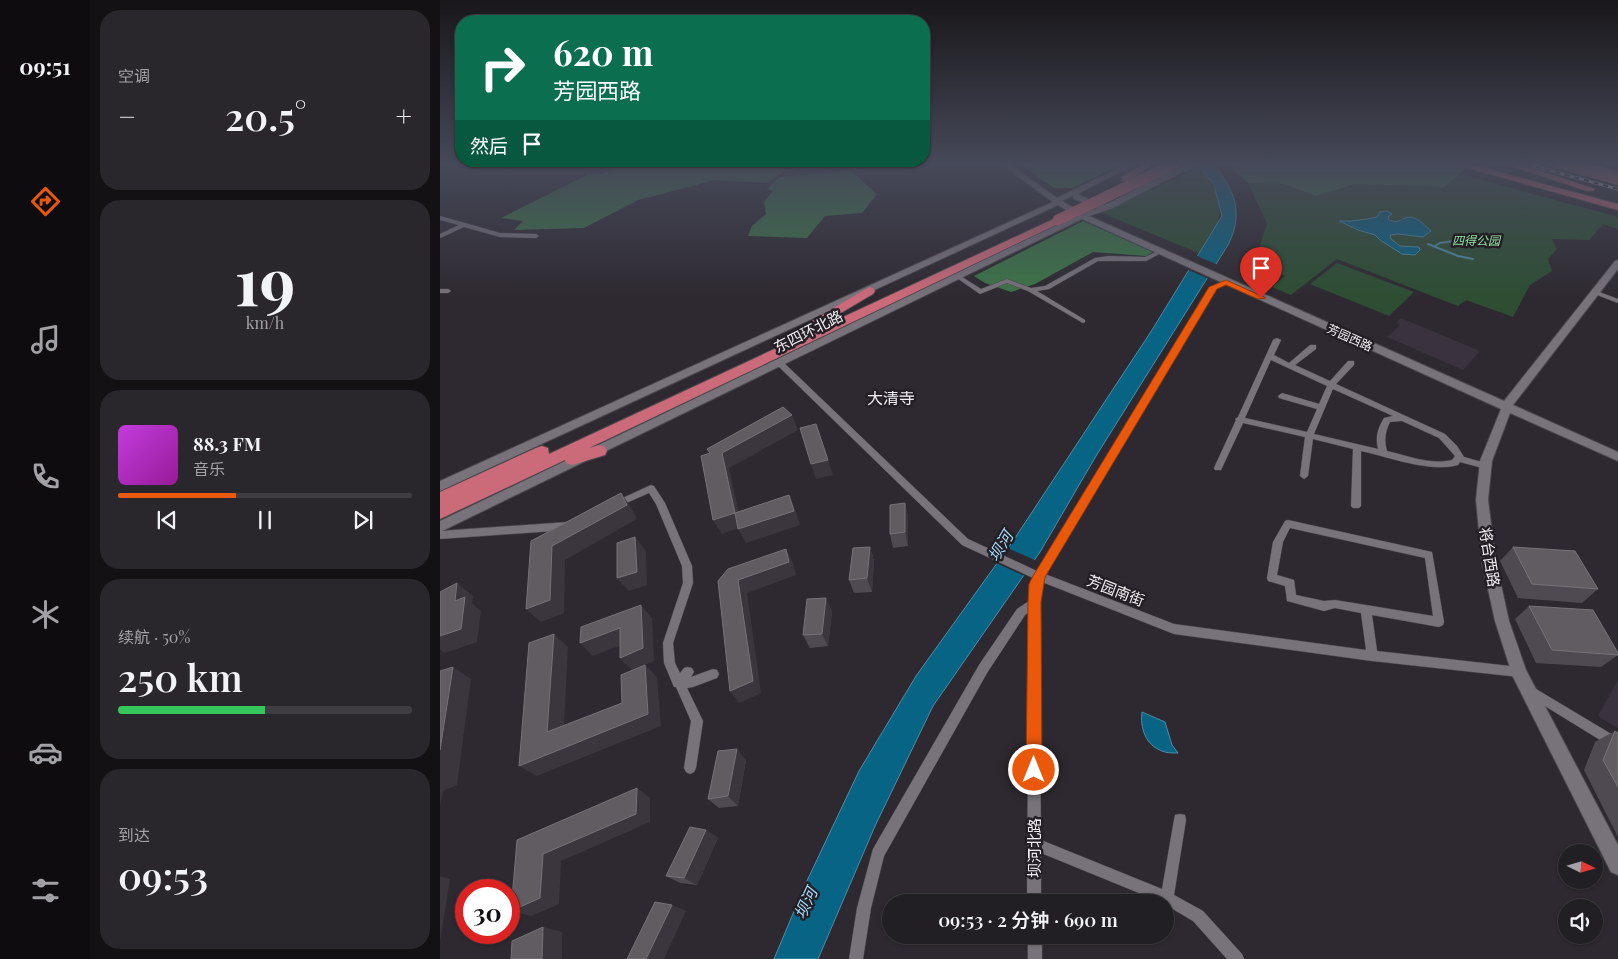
<!DOCTYPE html>
<html lang="zh">
<meta charset="utf-8">
<style>
body{margin:0;font-family:"Playfair Display","Noto Sans SC",serif;background:#2a272c;color:#f1f3f6;height:100vh;display:flex;flex-direction:column;font-size:19px;white-space:nowrap}
*{box-sizing:border-box;margin:0}
p{font-size:16px;color:#a2a2a6}
.icon{flex:none;width:28px;height:28px;fill:none;stroke:currentColor;stroke-width:2;stroke-linecap:round;stroke-linejoin:round}
.map{position:relative;flex:1;overflow:hidden}
.panel{display:flex;flex-direction:column;gap:10px;padding:10px;background:#131114;width:350px}
.panel>*{flex:none}
.banner{position:absolute;left:15px;top:15px;width:475px;height:152px;border-radius:20px;box-shadow:0 1px 4px #0004,0 0 0 1px #3f3d41;background:#0b6e4f;color:#fff;overflow:hidden}
.needle{width:32px;rotate:95deg}
.controls{position:absolute;left:1118px;top:844px;display:grid;gap:10px}
.controls a{display:grid;place-items:center;width:45px;height:45px;border-radius:50%;background:#221f24;box-shadow:0 1px 4px #0004,0 0 0 1px #3f3d41;font-size:25px}
.speed{position:absolute;left:15px;top:879px;display:flex;gap:10px;font-size:25px;font-weight:700;text-align:center}
.speed>*{display:grid;place-content:center;width:65px;height:65px;border-radius:50%;background:#221f24;box-shadow:0 1px 4px #0004,0 0 0 1px #3f3d41;line-height:1}
.speed .limit{border:8px solid #d22;background:#fff;color:#111}
.pin{position:absolute;display:grid;place-items:center;width:42px;height:42px;color:#fff;margin:-51px -21px;border-radius:50% 50% 50% 0;rotate:-45deg;box-shadow:0 0 5px #0007}
.pin .icon{rotate:45deg}
.me{position:absolute;width:55px;margin:-28px;rotate:0deg;stroke-linejoin:round;filter:drop-shadow(0 0 4px #0008)}
.turn{display:flex;align-items:center;gap:18px;height:105px;padding:0 15px;font-size:22px}
.turn .icon{width:65px;height:65px;stroke-width:2.5}
.turn b{display:block;font-size:35px;line-height:42px}
.then{display:flex;align-items:center;height:48px;padding:0 15px;background:#0003;gap:10px;font-size:19px}
.big{font-size:38px;font-weight:600;line-height:1.1}
.panel .tile{flex:1;display:flex;flex-direction:column;justify-content:center;gap:8px;min-width:0;padding:0 18px;border-radius:20px;background:#2a272c}
.panel .dial{align-items:center;gap:0}
.dial b{font-size:65px;line-height:1}
.song{display:flex;align-items:center;gap:15px}
.cover{width:60px;height:60px;border-radius:8px;background:linear-gradient(135deg,hsl(290 70% 55%),hsl(300 70% 35%))}
.played{height:5px;border-radius:2px;background:linear-gradient(90deg,#ea580c 40%,#3f3d41 40%)}
.keys{display:flex;justify-content:space-around;direction:ltr}
.heat{display:flex;justify-content:space-between;align-items:center;font-size:28px;direction:ltr}
.charge{height:8px;border-radius:4px;background:linear-gradient(90deg,#34c759 50%,#3f3d41 0)}
.trip{position:absolute;left:442px;top:894px;width:292px;height:50px;border-radius:25px;background:#221f24;box-shadow:0 1px 4px #0004,0 0 0 1px #3f3d41;font-weight:600;line-height:50px;text-align:center}
main{display:flex;flex:1;min-height:0}
.dock{display:flex;flex-direction:column;width:90px;justify-content:space-around;align-items:center;background:#0e0c0e;color:#a2a2a6}
.dock .icon{width:35px;height:35px}
.dock .current{color:#ea580c}
.dock b{font-size:22px;color:#f1f3f6}
.map>svg:first-child{display:block}
.built{fill:#3a323d}
.green{fill:#2d4e33}
.forest{fill:#3c7447}
.water{fill:#076485;stroke:#4d8da5}
.pier{fill:#2e2930}
.lines{fill:none;stroke-linecap:round;stroke-linejoin:round}
.stream{stroke:#4d8da5;stroke-width:2}
.street-casing{stroke:#4a474c;stroke-width:1}
.secondary-casing{stroke:#4a474c;stroke-width:2}
.highway-casing{stroke:#4a474c;stroke-width:2}
.street{fill:#78727a;fill-rule:evenodd}
.secondary{fill:#78727a;fill-rule:evenodd}
.highway{fill:#cb6a79;fill-rule:evenodd}
.rail-casing{stroke:#c8c4c9;stroke-width:3}
.rail{stroke:#241f26;stroke-width:2;stroke-dasharray:5;stroke-linecap:butt}
.highway-bridge-casing{stroke:#4a474c;stroke-width:11;stroke-linecap:butt}
.highway-bridge{stroke:#cb6a79;stroke-width:11}
.wall{fill:#4f4a51}
.shaded-wall{fill:#3b363d}
.building{fill:#605c62;stroke:#777279}
.route{fill:#ea580c;stroke:#983908}
.labels{text-anchor:middle;dominant-baseline:central;stroke-width:5;stroke-linejoin:round;paint-order:stroke}
.far-park-label{font-size:12px;font-style:italic;fill:#91e29e;stroke:#241f26}
.far-street-label{font-size:12px;fill:#f0edf1;stroke:#241f26}
.street-label{font-size:15px;fill:#f0edf1;stroke:#241f26}
.neighbourhood-label{font-size:16px;fill:#f0edf1;stroke:#241f26}
.water-label{font-size:16px;font-style:italic;fill:#a3defd;stroke:#241f26}
</style>
<main>
<nav class="dock">
<b>09:51</b>
<svg class="icon current" aria-label="directions" viewBox="0 0 24 24"><path d="M12 3l9 9-9 9-9-9zM9 14v-3h6M13 9l2 2-2 2"/></svg>
<svg class="icon" aria-label="music" viewBox="0 0 24 24"><path d="M9 18V5l10-2v13"/><circle cx="6" cy="18" r="3"/><circle cx="16" cy="16" r="3"/></svg>
<svg class="icon" aria-label="phone" viewBox="0 0 24 24"><path d="M5 4h4l2 5-3 2q2 4 5 5l2-3 5 2v4C11 20 4 13 5 4z"/></svg>
<svg class="icon" aria-label="climate" viewBox="0 0 24 24"><path d="M12 3v18M4 7l16 10M4 17L20 7"/></svg>
<svg class="icon" aria-label="car" viewBox="0 0 24 24"><path d="M5 17H2v-5l4-1 3-4h7l3 4 3 1v5h-3M9 17h6M6 11h13"/><circle cx="7" cy="17" r="2"/><circle cx="17" cy="17" r="2"/></svg>
<svg class="icon" aria-label="filters" viewBox="0 0 24 24"><path d="M4 7h16M4 17h16"/><circle cx="9" cy="7" r="2"/><circle cx="15" cy="17" r="2"/></svg>
</nav>
<section class="panel">
<div class="tile"><p>空调</p>
<div class="heat"><a>−</a><b class="big">20.5°</b><a>+</a></div>
</div>
<div class="tile dial"><b>19</b><p>km/h</p></div>
<div class="tile">
<div class="song"><i class="cover"></i><div><b>88.3 FM</b><p>音乐</p></div></div>
<div class="played"></div>
<div class="keys"><svg class="icon" aria-label="previous" viewBox="0 0 24 24"><path d="M18 5L8 12l10 7zM5 5v14"/></svg><svg class="icon" aria-label="pause" viewBox="0 0 24 24"><path d="M8 5v14M16 5v14"/></svg><svg class="icon" aria-label="next" viewBox="0 0 24 24"><path d="M6 5l10 7-10 7zM19 5v14"/></svg></div>
</div>
<div class="tile"><p>续航 · 50%</p><b class="big">250 km</b><div class="charge"></div></div>
<div class="tile"><p>到达</p><b class="big">09:53</b></div>
</section>
<div class="map">
<svg width="1178" height="959" viewBox="0 0 1178 959">
<rect width="100%" height="100%" fill="#2e2930"/>
<path class="built" d="M961 318 1040 351 1023 370 947 337 960 325 956 323Z
M1178 680V728L1158 716Z"/>
<path class="green" d="M763 169C788 207 782 218 763 255L662 213 752 170Z
M1020 174 1178 217V229L1163 224 1149 240 1112 239 1117 249 1108 259 1112 271 1090 285 1073 317 1026 300 1018 306 897 259 851 295 832 287 845 276 814 263 827 224 808 183 844 184 876 196 915 184 1005 187Z
M897 263 974 292 949 316 870 284Z"/>
<path class="forest" d="M580 164H683L632 188H614Z
M793 164H1011L1027 167 1005 187 915 184 876 196 844 184 808 183 793 170Z
M202 166H285L347 169 328 183 275 180 198 200 144 228 74 230 83 221 61 218 149 174 157 175 176 169Z
M411 171 437 194 422 213 385 216 367 238 308 236 312 226 326 214 324 202 333 191 327 189 339 177Z
M643 221 713 252 706 256 653 252 595 284 571 292 545 283 534 276Z"/>
<path class="water" d="M758 164H774C795 191 804 213 788 245L656 456 600 552 493 706 435 826 378 959H334L365 885 419 771 476 676 573 541 712 330 782 216 774 185Z
M947 211 952 214 948 217 949 220C958 223 958 221 965 218 976 214 984 225 991 231L983 237 958 234 950 235 951 239 960 246 979 247 980 250 975 255 962 254 940 240 935 235 918 230 899 221H912L933 218 937 217 940 212Z
M702 712 725 722 732 745 738 753C733 753 726 753 722 751 705 745 700 727 702 712Z"/>
<path class="pier" d="M755 255 778 265 769 279 746 269Z
M565 547 597 561 587 577 554 562Z"/>
<g class="lines">
<path class="stream" d="M988 244 1018 256 1033 259
M995 246 1000 243 1027 239"/>
<defs>
<path id="street" d="M0 216 60 233 96 234 99 236 96 238 60 237 24 227 0 238V234L19 225 0 220Z
M718 251 723 252 706 261H658L609 289 597 291 645 320V322L643 323 588 291 567 283 540 294 514 276 519 275 541 289 567 279 591 288 605 286 655 258 669 256 705 257Z
M786 280 789 282 788 283 776 288 605 574 734 624 926 650 921 613 895 608 884 611 851 602 847 601 845 586 828 581 827 578 833 542 845 521 848 520 992 552 1004 622 1003 625 999 627 932 615 937 651 1079 667 1083 668 1085 672 1083 676 1079 677 932 661 734 634 602 582 599 603 601 840 722 889 734 820 735 815 740 814 745 815 746 820 734 895 763 911 802 954 804 959H787L753 921 726 905V902H721L601 853V902H587L589 612 585 615 547 673 444 856 431 908 423 959H409L417 908 433 849 539 665 577 609 589 601 591 584 593 578 522 545 335 363 336 361H342L528 539 597 571 771 287ZM850 528 985 558 993 616 895 600 884 601 856 595 854 580 837 575 843 542Z
M0 289H8L11 291 8 293H0Z
M1154 290 1178 299V303L1152 293 1151 292Z
M837 338 841 340 834 355 849 363 870 345H876V349L855 365 890 381 908 361H914V365L896 384 1005 434 1017 446 1024 457 1049 464 1050 466 1049 468 1046 469 1020 462 1018 465C990 473 949 457 921 451V506L919 508H913L911 506 913 449 873 439 868 476 864 479 860 476 865 437 803 423 781 470H775L774 468 796 420 795 419 798 417 833 340ZM831 360 887 386 879 404 842 393 838 396 839 398 877 409 867 432 805 418ZM893 389 953 416 944 418C938 428 935 437 938 449L874 434ZM962 421 999 438 1015 456 1012 460C991 465 968 456 947 451 944 440 945 432 950 422Z
M211 485 214 486 225 503 252 566 253 583 233 643 235 663 240 673 244 668 248 667 252 668 254 672 251 677 273 669 277 670 279 674 277 678 253 687 247 688 263 721 256 768 254 772 250 774 246 772 244 768 251 721 236 687H234L224 663 223 643 243 583 242 566 216 504 209 493 175 508 172 507 170 505 172 503Z
M129 522 132 523 134 526 132 529 129 530 0 539V531Z
M1091 686 1178 738V751L1087 695 1085 691 1087 687Z
M588 935H602V959H588Z"/>
<path id="secondary" d="M561 164H569L617 198 687 164H695L641 192 639 195 664 205C696 193 727 164 761 164L738 174 673 208 649 216 1064 401 1175 261 1178 260V269L1073 405 1178 452V461L1070 413 1052 461 1048 500 1056 562 1069 621 1086 670 1178 845V875L1171 872 1073 677 1055 621 1042 562 1036 500 1040 461 1061 409 642 219 0 532V521L636 216 618 205 0 491V481L613 202ZM632 196 634 199 658 208 643 213 622 201Z
M1119 164H1130L1146 169 1142 171Z"/>
<path id="highway" d="M703 164H714L688 181H682V177Z
M1014 164H1029L1178 204V210Z
M1065 164H1079L1155 189 1153 191H1147Z
M1105 164H1120L1178 179V185Z
M618 217 623 220 622 222 149 448 159 445 165 447 167 451 165 455 132 465 126 463 125 460 0 519V492L96 448 102 446 108 448 109 454Z
M429 287 433 288 435 291 433 294 377 327 373 328 367 324Z"/>
</defs>
<use href="#street" class="street-casing"/>
<use href="#secondary" class="secondary-casing"/>
<use href="#highway" class="highway-casing"/>
<use href="#street" class="street"/>
<use href="#secondary" class="secondary"/>
<use href="#highway" class="highway"/>
<defs>
<path id="rail" d="M1086 164 1178 189"/>
</defs>
<use href="#rail" class="rail-casing"/>
<use href="#rail" class="rail"/>
<defs>
<path id="highway-bridge" d="M1130 164 1178 177
M618 220 734 164"/>
</defs>
<use href="#highway-bridge" class="highway-bridge-casing"/>
<use href="#highway-bridge" class="highway-bridge"/>
</g>
<path class="wall" d="M465 503 468 517V546L453 548 450 534Z
M430 547 434 561 432 592 414 593 409 580Z
M1073 547 1158 589 1142 603 1078 598 1060 561Z
M1089 606 1178 655 1161 667 1096 663 1075 619Z
M392 611 388 646 370 648 363 635Z
M1175 731 1178 733V837L1144 770 1155 742Z
M306 760 298 806 279 808 268 799Z
M266 830 278 838 257 885 240 883 226 876Z"/>
<path class="shaded-wall" d="M352 415 358 430 289 468 302 527 282 534 273 520 282 453Z
M388 460 393 475 376 479 371 464Z
M181 493 191 507 197 519 125 560 124 613 101 622 86 609 112 546Z
M349 495 355 509 360 525 306 543 298 529Z
M465 503 468 517V546L465 532Z
M195 537 206 551 207 585 189 591 177 578Z
M430 547 434 561 432 592 427 578Z
M346 549 353 563 356 575 307 593 321 693 299 703 290 691 298 580Z
M17 583 33 596 32 603 41 611 37 642 5 653 0 650V636L15 601Z
M386 598 392 611 388 646 382 634Z
M201 605 212 618 214 661 192 670 180 658Z
M180 628 192 641 153 656 140 643Z
M114 634 128 647 123 743 107 732Z
M205 665 217 677 221 726 97 776 79 766 208 714Z
M13 667 31 679 17 785 3 791 0 806V750Z
M297 749 306 760 298 806 288 796Z
M197 788 210 798V822L121 861 119 904 92 916 71 911 103 854Z
M266 830 278 838 257 885 244 878Z
M0 876 10 879 0 941Z
M232 905 246 911 224 959H206Z
M103 927 122 932V959H102Z"/>
<path class="building" d="M343 407 352 415 282 453 295 513 273 520 261 456 270 453 267 449Z
M376 424 388 460 371 464 360 428Z
M181 493 187 505 112 546 110 600 86 609 91 541Z
M349 495 354 511 298 529 295 513Z
M465 503V532L450 534V505Z
M195 537 197 572 177 578V543Z
M430 547 427 578 409 580 413 548Z
M1073 547 1135 551 1158 589 1092 584Z
M346 549 349 562 298 580 313 681 290 691 278 581 288 569Z
M17 583 15 601 25 597 21 629 0 636V592Z
M386 598 382 634 363 635 367 599Z
M201 605 203 648 180 658V628L140 643 141 627Z
M1089 606 1153 610 1178 653V655L1112 650Z
M114 634 107 732 182 703 181 675 205 665 208 714 79 766 89 643Z
M13 667 0 750V671Z
M1175 731 1178 733V787L1163 760Z
M297 749 288 796 268 799 278 751Z
M197 788 196 814 103 854 100 898 71 911 77 840Z
M250 827 266 830 244 878 226 876Z
M215 902 232 905 206 959H187Z
M103 927 102 959H71L72 941Z"/>
<linearGradient id="sky" x2="0" y2="1"><stop stop-color="#19171a"/><stop offset="0.55" stop-color="#464959"/><stop offset="1" stop-color="#464959" stop-opacity="0"/></linearGradient>
<rect width="1178" height="298" fill="url(#sky)"/>
<path class="route" d="M786 280 826 298 818 299 786 285 777 289 605 577 601 602 602 770 600 776 594 778 588 776 586 770 588 602 589 584 593 576 769 287Z"/>
<g class="labels">
<g class="far-park-label">
<text x="1036" y="240">四得公园</text>
</g>
<g class="far-street-label">
<text transform="translate(910 337) rotate(24)">芳园西路</text>
</g>
<g class="street-label">
<text transform="translate(368 331) rotate(-27)">东四环北路</text>
<text transform="translate(1050 557) rotate(81)">将台西路</text>
<text transform="translate(676 590) rotate(21)">芳园南街</text>
<text transform="translate(594 848) rotate(-90)">坝河北路</text>
</g>
<g class="neighbourhood-label">
<text x="451" y="397">大清寺</text>
</g>
<g class="water-label">
<text transform="translate(560 546) rotate(-59)">坝河</text>
<text transform="translate(365 903) rotate(-65)">坝河</text>
</g>
</g>
</svg>
<div class="controls">
<a><svg class="needle" viewBox="-14 -14 28 28"><path d="M0-13l5 13h-10z" fill="#e53935"/><path d="M0 13l5-13h-10z" fill="#a2a2a6"/></svg></a>
<a><svg class="icon" aria-label="sound" viewBox="0 0 24 24"><path d="M4 9h4l5-4v14l-5-4H4zM17 9q2 3 0 6"/></svg></a>
</div>
<div class="speed"><div class="limit">30</div></div>
<div class="pin" style="left:821px;top:298px;background:#d93025"><svg class="icon" aria-label="arrive" viewBox="0 0 24 24"><path d="M6 21V4h12l-3 4 3 4H6"/></svg></div>
<svg class="me" style="left:594px;top:770px" viewBox="-20 -20 40 40"><circle r="17" fill="#ea580c" stroke="#fff" stroke-width="3"/><path d="M0-11L8 9 0 5-8 9z" fill="#fff"/></svg>
<div class="trip">09:53 · 2 分钟 · 690 m</div>
<div class="banner">
<div class="turn"><svg class="icon" aria-label="right" viewBox="0 0 24 24"><path d="M7 20v-9h11M14 6l5 5-5 5"/></svg><div><b>620 m</b>芳园西路</div></div>
<div class="then">然后<svg class="icon" aria-label="arrive" viewBox="0 0 24 24"><path d="M6 21V4h12l-3 4 3 4H6"/></svg></div>
</div>
</div>
</main>
